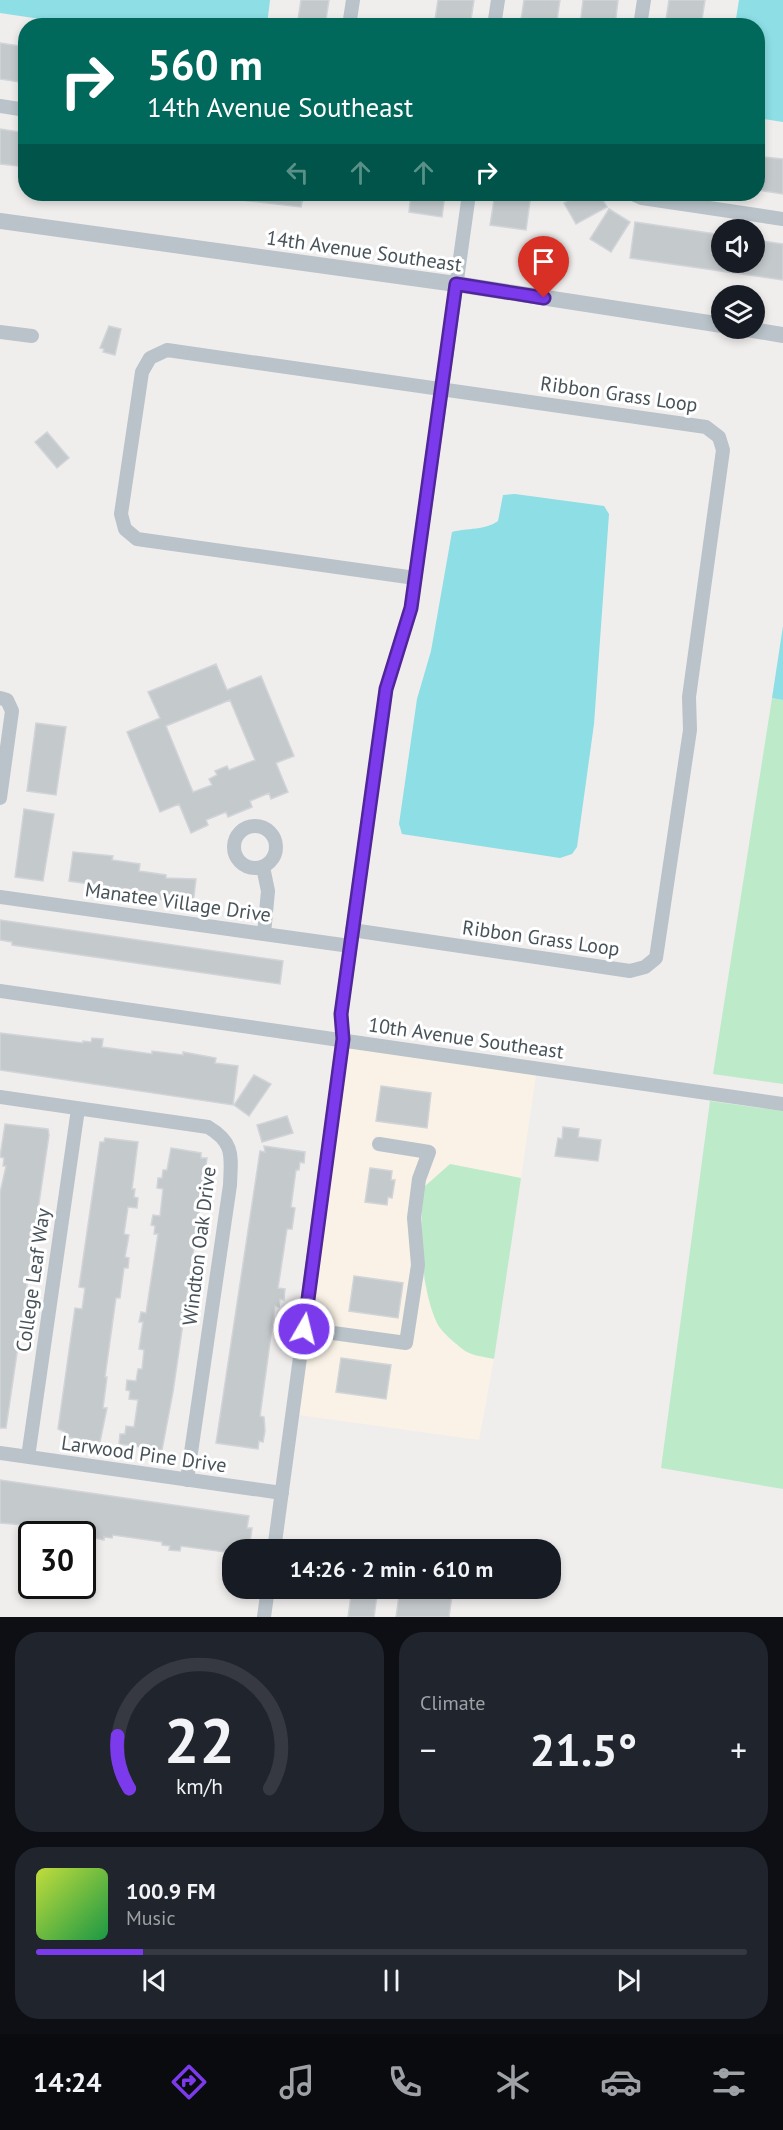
<!DOCTYPE html>
<meta charset="utf-8">
<style>
body{margin:0;font-family:"PT Sans",sans-serif;background:#20242c;color:#f1f3f6;height:100vh;display:flex;flex-direction:column;font-size:22px;white-space:nowrap}
*{box-sizing:border-box;margin:0}
p{font-size:20px;color:#9ea1a6}
.icon{flex:none;width:33px;height:33px;fill:none;stroke:currentColor;stroke-width:2;stroke-linecap:round;stroke-linejoin:round}
.map{position:relative;height:1617px;overflow:hidden}
.details{display:flex;flex-direction:column;gap:15px;padding:15px;background:#0d0f14;flex:1}
.details>*{flex:none}
.hud{position:absolute;left:18px;top:18px;width:747px;height:183px;border-radius:24px;box-shadow:0 3px 9px #0003;background:#00695c;color:#fff;overflow:hidden}
.buttons{position:absolute;left:711px;top:219px;display:grid;gap:12px}
.buttons a{display:grid;place-items:center;width:54px;height:54px;border-radius:50%;background:#171b24;box-shadow:0 3px 9px #0003;font-size:30px}
.speed{position:absolute;left:18px;top:1521px;display:flex;gap:12px;font-size:30px;font-weight:700;text-align:center}
.speed>*{display:grid;place-content:center;width:78px;height:78px;border-radius:50%;background:#171b24;box-shadow:0 3px 9px #0003;line-height:1}
.speed .limit{border:3px solid #111;border-radius:9px;background:#fff;color:#111}
.pin{position:absolute;display:grid;place-items:center;width:51px;height:51px;color:#fff;margin:-62px -26px;border-radius:50% 50% 50% 0;rotate:-45deg;box-shadow:0 0 6px #0007}
.pin .icon{rotate:45deg}
.me{position:absolute;width:66px;margin:-33px;rotate:8deg;stroke-linejoin:round;filter:drop-shadow(0 0 4px #0008)}
.turn{display:flex;align-items:center;gap:21px;height:126px;padding:0 30px;font-size:27px}
.turn .icon{width:78px;height:78px;stroke-width:2.5}
.turn b{display:block;font-size:42px;line-height:51px}
.lanes{display:flex;align-items:center;height:57px;padding:0 30px;background:#0003;justify-content:center;gap:30px;direction:ltr}
.lanes .off{opacity:.35}
.big{font-size:45px;font-weight:600;line-height:1.1}
.details .card{flex:1;display:flex;flex-direction:column;justify-content:center;gap:9px;min-width:0;padding:0 21px;border-radius:24px;background:#20242c}
.details .dial{align-items:center;gap:0}
.dial svg{height:156px;overflow:visible;fill:none;stroke:#363941;stroke-width:7;stroke-linecap:round;text-anchor:middle}
.dial text{fill:#f1f3f6;stroke:none}
.song{display:flex;align-items:center;gap:18px}
.cover{width:72px;height:72px;border-radius:9px;background:linear-gradient(135deg,hsl(70 70% 55%),hsl(140 70% 35%))}
.played{height:6px;border-radius:3px;background:linear-gradient(90deg,#7c3aed 15%,#363941 15%)}
.keys{display:flex;justify-content:space-around;direction:ltr}
.heat{display:flex;justify-content:space-between;align-items:center;font-size:33px;direction:ltr}
.details .tiles{flex:1;display:grid;gap:15px;grid-template-columns:1fr 1fr}
.card:last-child{grid-column:span 2}
.trip{position:absolute;left:222px;top:1539px;width:339px;height:60px;border-radius:24px;background:#171b24;box-shadow:0 3px 9px #0003;font-weight:600;line-height:60px;text-align:center}
.menu{display:flex;height:96px;justify-content:space-around;align-items:center;background:#090b0e;color:#9ea1a6}
.menu .icon{width:42px;height:42px}
.menu .current{color:#7c3aed}
.menu b{font-size:27px;color:#f1f3f6}
.map>svg:first-child{display:block}
.commercial{fill:#faf2e6}
.green{fill:#bdebc9}
.water{fill:#8ddee5}
.building{fill:#c4c9cc;stroke:#d1d4d8;stroke-width:1.5;fill-rule:evenodd}
.lines{fill:none;stroke-linecap:round;stroke-linejoin:round}
.minor{stroke:#b9c3c9;stroke-width:14}
.tertiary{stroke:#b9c3c9;stroke-width:16}
.route-casing{stroke:#51269a;stroke-width:15}
.route{stroke:#7c3aed;stroke-width:10}
.labels{text-anchor:middle;dominant-baseline:central;stroke-width:6;stroke-linejoin:round;paint-order:stroke}
.street-label{font-size:20px;fill:#475359;stroke:#fff}
</style>
<div class="map">
<svg width="783" height="1617" viewBox="0 0 783 1617">
<rect width="100%" height="100%" fill="#f0eded"/>
<path class="commercial" d="M349 1048 536 1075 521 1178 450 1164 424 1187 435 1155 430 1145 374 1136 372 1150 420 1158 412 1178 407 1218 412 1265 401 1335 312 1323Z
M423 1277 438 1325 467 1352 494 1359 479 1440 299 1415 310 1337 405 1350 413 1344Z"/>
<path class="green" d="M772 698 783 700V1084L713 1074Z
M710 1101 783 1111V1489L661 1468Z
M450 1164 521 1178 494 1359C486 1357 474 1356 467 1352 459 1347 441 1332 437 1323 420 1287 419 1227 424 1187Z"/>
<path class="water" d="M0 0H270L267 25H81L0 13Z
M739 0H783V122L758 118V26L735 25Z
M515 494 604 506 609 514 594 724 577 847 572 854 560 858 402 834 399 824 417 699 431 651 452 532C467 528 486 530 498 521L503 495Z
M783 626V700L772 698Z"/>
<path class="building" d="M301 0H329L325 26H297Z
M438 0H474L470 26H434Z
M524 0H560L556 26H520Z
M583 0H618L615 26H580Z
M669 0H705L701 26H665Z
M0 43 26 47V83L0 79Z
M0 129 26 133V167L0 164Z
M764 157 783 159V194L758 190V162L763 163Z
M234 194H304L301 207 233 199Z
M411 194H445L442 217 409 212Z
M495 194H531L526 230 490 225Z
M581 194H599L607 207 576 224 564 203Z
M609 209 630 222 611 252 590 239Z
M635 222 722 235V262H754V240L783 244V280L630 258Z
M109 326 121 329 115 355 103 352 104 349 100 348Z
M47 432 69 458 57 468 35 442Z
M216 664 227 690 261 676 294 756 276 763 288 792 271 799 269 793 250 801 252 807 228 817 226 812 206 820 208 825 191 833 179 804 160 812 127 732 160 718 148 692ZM230 700 255 760 229 770 227 766 215 771 217 775 209 779 212 785 193 792 166 726Z
M36 723 66 727 56 795 27 791Z
M24 809 54 814 43 881 15 877Z
M73 852 113 856 112 860 140 864 139 871 166 875V878L196 879 193 904 152 898 153 893 69 881Z
M0 920 283 961 280 984 12 945V942L0 940Z
M0 1033 83 1043V1041L91 1042 92 1038 103 1039 102 1047 152 1054V1051L183 1055V1052L216 1058 215 1063 238 1066 233 1105 0 1070Z
M254 1075 271 1084 249 1116 234 1105Z
M381 1086 431 1093 427 1128 376 1121Z
M287 1116 293 1133 262 1142 257 1125Z
M5 1124 48 1129 49 1135 6 1428H0V1193L6 1166H3L4 1158 0 1157Z
M563 1127 579 1129 578 1137 601 1140 598 1161 555 1156 558 1138 562 1139Z
M105 1138 138 1142 132 1189H135L134 1197 138 1198 137 1208 128 1207 124 1234 129 1235 125 1257 129 1258 128 1268H124L120 1298H116L105 1377H107L103 1408H107L100 1442 65 1437V1432L58 1429 75 1308 82 1309 85 1288 79 1287 100 1142H104Z
M264 1146 305 1152 304 1163 300 1162 299 1170H296L291 1207 295 1208 292 1229H287L278 1288 285 1289 284 1300 280 1299 279 1307 275 1306 260 1416 264 1417 265 1431 263 1442 259 1441 258 1449 216 1443 260 1151 265 1152Z
M171 1148 201 1153V1158H207L173 1392 162 1450 119 1444 120 1434H125L126 1426 134 1427 138 1400 129 1399 130 1391 126 1390 127 1380 136 1381 138 1369H142L144 1350 139 1349 143 1322H139L141 1312 146 1313 158 1234H154L155 1226 151 1225 153 1215 160 1216 163 1189 157 1188 158 1178H162L163 1170H167Z
M370 1168 392 1171 391 1180H395L392 1198 388 1197 387 1205 365 1202Z
M354 1276 403 1283 398 1318 349 1311Z
M341 1358 391 1365 386 1399 336 1392Z
M0 1480 249 1516 247 1528H252L249 1550H232V1553L181 1546 180 1551 169 1550 170 1546 162 1545V1542L113 1535 112 1538 104 1537V1540L82 1535 81 1530 0 1523Z
M352 1588H378L374 1617H348Z
M400 1588H453L449 1617H396Z"/>
<g class="lines">
<path class="minor" d="M349 26 353 0
M494 26 498 0
M640 26 644 0
M0 106 26 110
M633 194 642 198 783 219
M0 332 32 336
M0 698 7 700 12 711 0 798
M234 847a21 21 0 1 1 42 0a21 21 0 1 1-42 0Z
M263 867 268 891 264 934
M0 897 350 946
M352 930 630 971 645 967 656 958 690 730 689 697 723 450 719 437 706 427 167 350 150 358 142 372 121 514 125 529 137 539 415 578
M0 991 783 1104
M0 1097 208 1127C235 1143 231 1156 230 1185L187 1480
M304 1329 406 1343 418 1265 414 1218 419 1179 429 1152 379 1144
M0 1453 282 1493
M28 1457 78 1109
M274 1550 343 1039 341 1014 386 689 411 608 469 194
M264 1617 268 1588"/>
<path class="tertiary" d="M0 221 456 284 722 325
M741 328 783 335"/>
</g>
<g class="lines">
<defs>
<path id="route" d="M304 1329 343 1039 341 1014 386 689 411 608 456 284 544 298"/>
</defs>
<use href="#route" class="route-casing"/>
<use href="#route" class="route"/>
</g>
<g class="labels">
<g class="street-label">
<text transform="translate(364 251) rotate(8)">14th Avenue Southeast</text>
<text transform="translate(619 394) rotate(8)">Ribbon Grass Loop</text>
<text transform="translate(178 902) rotate(8)">Manatee Village Drive</text>
<text transform="translate(541 938) rotate(8)">Ribbon Grass Loop</text>
<text transform="translate(466 1038) rotate(8)">10th Avenue Southeast</text>
<text transform="translate(199 1246) rotate(-83)">Windton Oak Drive</text>
<text transform="translate(33 1280) rotate(-82)">College Leaf Way</text>
<text transform="translate(144 1454) rotate(8)">Larwood Pine Drive</text>
</g>
</g>
</svg>
<div class="buttons">
<a><svg class="icon" aria-label="sound" viewBox="0 0 24 24"><path d="M4 9h4l5-4v14l-5-4H4zM17 9q2 3 0 6"/></svg></a>
<a><svg class="icon" aria-label="layers" viewBox="0 0 24 24"><path d="M12 4l9 5-9 5-9-5zM3 14l9 5 9-5"/></svg></a>
</div>
<div class="speed"><div class="limit">30</div></div>
<div class="pin" style="left:544px;top:298px;background:#d93025"><svg class="icon" aria-label="arrive" viewBox="0 0 24 24"><path d="M6 21V4h12l-3 4 3 4H6"/></svg></div>
<svg class="me" style="left:304px;top:1329px" viewBox="-20 -20 40 40"><circle r="17" fill="#7c3aed" stroke="#fff" stroke-width="3"/><path d="M0-11L8 9 0 5-8 9z" fill="#fff"/></svg>
<div class="trip">14:26 · 2 min · 610 m</div>
<div class="hud">
<div class="turn"><svg class="icon" aria-label="right" viewBox="0 0 24 24"><path d="M7 20v-9h11M14 6l5 5-5 5"/></svg><div><b>560 m</b>14th Avenue Southeast</div></div>
<div class="lanes"><svg class="icon off" aria-label="left" viewBox="0 0 24 24"><path d="M17 20v-9H6M10 6l-5 5 5 5"/></svg><svg class="icon off" aria-label="ahead" viewBox="0 0 24 24"><path d="M12 20V5M6 11l6-6 6 6"/></svg><svg class="icon off" aria-label="ahead" viewBox="0 0 24 24"><path d="M12 20V5M6 11l6-6 6 6"/></svg><svg class="icon" aria-label="right" viewBox="0 0 24 24"><path d="M7 20v-9h11M14 6l5 5-5 5"/></svg></div>
</div>
</div>
<section class="details">
<div class="tiles">
<div class="card dial"><svg viewBox="0 0 100 80">
<path d="M14 69A42 42 0 1 1 86 69"/>
<path d="M14 69A42 42 0 0 1 8 42" stroke="#7c3aed"/>
<text x="50" y="56" font-size="32" font-weight="700">22</text>
<text x="50" y="72" font-size="11">km/h</text>
</svg></div>
<div class="card"><p>Climate</p>
<div class="heat"><a>−</a><b class="big">21.5°</b><a>+</a></div>
</div>
<div class="card">
<div class="song"><i class="cover"></i><div><b>100.9 FM</b><p>Music</p></div></div>
<div class="played"></div>
<div class="keys"><svg class="icon" aria-label="previous" viewBox="0 0 24 24"><path d="M18 5L8 12l10 7zM5 5v14"/></svg><svg class="icon" aria-label="pause" viewBox="0 0 24 24"><path d="M8 5v14M16 5v14"/></svg><svg class="icon" aria-label="next" viewBox="0 0 24 24"><path d="M6 5l10 7-10 7zM19 5v14"/></svg></div>
</div>
</div>
</section>
<nav class="menu">
<b>14:24</b>
<svg class="icon current" aria-label="directions" viewBox="0 0 24 24"><path d="M12 3l9 9-9 9-9-9zM9 14v-3h6M13 9l2 2-2 2"/></svg>
<svg class="icon" aria-label="music" viewBox="0 0 24 24"><path d="M9 18V5l10-2v13"/><circle cx="6" cy="18" r="3"/><circle cx="16" cy="16" r="3"/></svg>
<svg class="icon" aria-label="phone" viewBox="0 0 24 24"><path d="M5 4h4l2 5-3 2q2 4 5 5l2-3 5 2v4C11 20 4 13 5 4z"/></svg>
<svg class="icon" aria-label="climate" viewBox="0 0 24 24"><path d="M12 3v18M4 7l16 10M4 17L20 7"/></svg>
<svg class="icon" aria-label="car" viewBox="0 0 24 24"><path d="M5 17H2v-5l4-1 3-4h7l3 4 3 1v5h-3M9 17h6M6 11h13"/><circle cx="7" cy="17" r="2"/><circle cx="17" cy="17" r="2"/></svg>
<svg class="icon" aria-label="filters" viewBox="0 0 24 24"><path d="M4 7h16M4 17h16"/><circle cx="9" cy="7" r="2"/><circle cx="15" cy="17" r="2"/></svg>
</nav>
